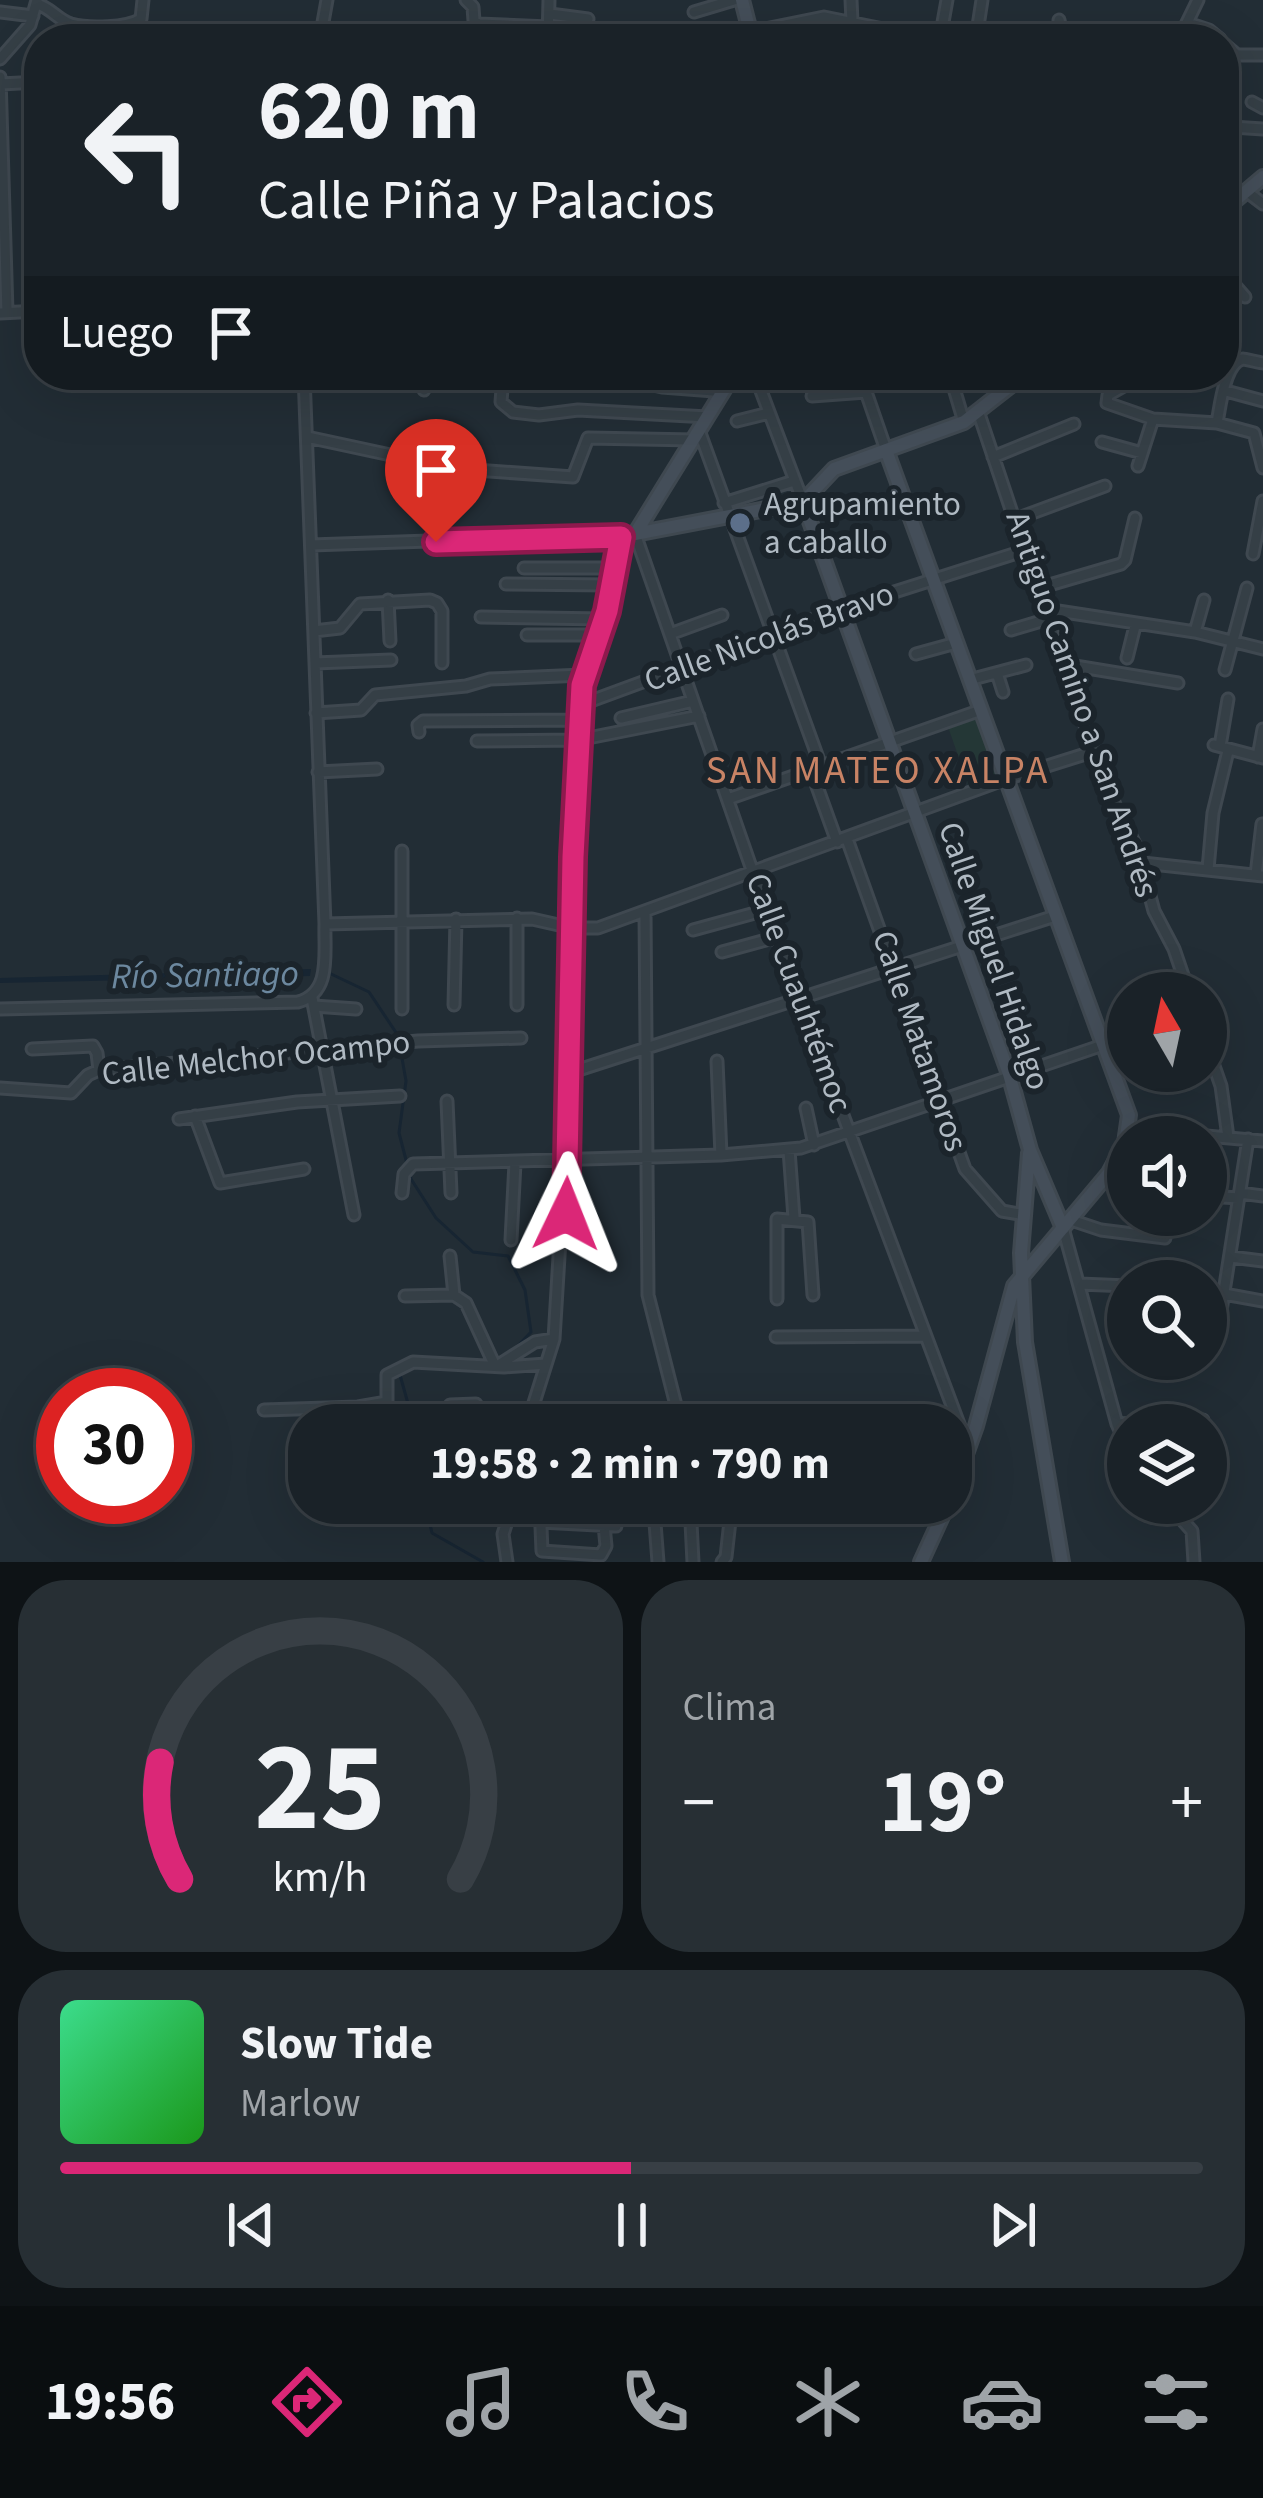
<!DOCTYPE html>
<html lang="es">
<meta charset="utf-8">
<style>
body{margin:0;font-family:"Source Sans 3",sans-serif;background:#272f34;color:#f1f3f6;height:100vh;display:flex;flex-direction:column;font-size:45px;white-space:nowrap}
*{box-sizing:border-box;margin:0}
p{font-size:39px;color:#9fa4a8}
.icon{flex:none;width:66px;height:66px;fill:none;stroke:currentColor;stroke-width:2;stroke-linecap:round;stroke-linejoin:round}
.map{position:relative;height:1562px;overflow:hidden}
.sheet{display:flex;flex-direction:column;gap:18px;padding:18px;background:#0e1316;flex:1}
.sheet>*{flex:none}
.hud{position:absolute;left:24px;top:24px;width:1215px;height:366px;border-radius:48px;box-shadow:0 12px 48px #0002,0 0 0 3px #383f45;background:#1a2228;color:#f1f3f6;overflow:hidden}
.needle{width:78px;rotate:351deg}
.controls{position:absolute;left:1107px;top:972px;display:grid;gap:24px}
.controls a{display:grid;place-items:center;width:120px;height:120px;border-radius:50%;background:#1a2228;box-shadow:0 12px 48px #0002,0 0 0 3px #383f45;font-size:60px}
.speed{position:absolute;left:36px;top:1368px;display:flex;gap:24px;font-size:60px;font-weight:700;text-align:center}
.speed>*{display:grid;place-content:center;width:156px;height:156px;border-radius:50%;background:#1a2228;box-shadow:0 12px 48px #0002,0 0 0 3px #383f45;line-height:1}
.speed .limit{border:18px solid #d22;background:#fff;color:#111}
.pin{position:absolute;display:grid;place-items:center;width:102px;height:102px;color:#fff;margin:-123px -51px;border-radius:50% 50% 50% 0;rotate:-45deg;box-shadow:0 0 12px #0007}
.pin .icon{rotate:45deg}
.me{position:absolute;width:132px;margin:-66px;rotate:2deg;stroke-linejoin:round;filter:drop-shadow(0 0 9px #0008)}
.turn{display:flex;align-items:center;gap:42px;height:252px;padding:0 36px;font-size:54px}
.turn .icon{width:156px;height:156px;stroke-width:2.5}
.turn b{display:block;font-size:84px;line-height:102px}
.then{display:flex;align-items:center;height:114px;padding:0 36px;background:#0003;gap:24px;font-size:45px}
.big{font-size:90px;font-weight:700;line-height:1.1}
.sheet .card{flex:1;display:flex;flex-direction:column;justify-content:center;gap:18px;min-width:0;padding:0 42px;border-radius:48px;background:#272f34}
.sheet .dial{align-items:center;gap:0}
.dial svg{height:312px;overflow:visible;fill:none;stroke:#383f45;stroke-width:7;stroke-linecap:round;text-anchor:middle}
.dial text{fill:#f1f3f6;stroke:none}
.song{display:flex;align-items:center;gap:36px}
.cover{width:144px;height:144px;border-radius:18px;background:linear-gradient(135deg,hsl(150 70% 55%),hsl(120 70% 35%))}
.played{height:12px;border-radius:6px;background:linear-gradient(90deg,#db2777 50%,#383f45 50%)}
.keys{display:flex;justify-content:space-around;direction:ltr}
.heat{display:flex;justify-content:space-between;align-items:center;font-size:66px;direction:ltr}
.sheet .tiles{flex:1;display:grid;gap:18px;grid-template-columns:1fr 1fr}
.card:last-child{grid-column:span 2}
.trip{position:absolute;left:288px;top:1404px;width:684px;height:120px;border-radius:48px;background:#1a2228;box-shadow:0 12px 48px #0002,0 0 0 3px #383f45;font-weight:700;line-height:120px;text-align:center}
.menu{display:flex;height:192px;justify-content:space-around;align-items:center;background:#0a0e10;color:#9fa4a8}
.menu .icon{width:84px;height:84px}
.menu .on{color:#db2777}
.menu b{font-size:54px;color:#f1f3f6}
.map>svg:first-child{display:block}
.green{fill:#243736}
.water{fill:#172532}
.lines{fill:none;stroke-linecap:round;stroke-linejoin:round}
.stream{stroke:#172532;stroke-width:3}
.street-casing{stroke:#3f4850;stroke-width:15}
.secondary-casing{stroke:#3f4850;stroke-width:18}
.street{stroke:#353f46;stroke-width:9}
.secondary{stroke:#444e59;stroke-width:12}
.route-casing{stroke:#8e194d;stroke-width:30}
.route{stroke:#db2777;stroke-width:21}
.service-dot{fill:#5c6f8a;stroke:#1b242b;stroke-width:4.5}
.labels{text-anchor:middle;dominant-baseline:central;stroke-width:12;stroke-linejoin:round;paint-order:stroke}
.poi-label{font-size:33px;fill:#b0bac3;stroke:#1b242b;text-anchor:start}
.street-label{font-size:33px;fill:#b0bac3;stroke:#1b242b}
.water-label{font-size:36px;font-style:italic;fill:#6c889f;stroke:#1b242b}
.quarter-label{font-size:39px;letter-spacing:3px;fill:#c88365;stroke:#1b242b}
</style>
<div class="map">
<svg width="1263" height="1562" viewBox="0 0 1263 1562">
<rect width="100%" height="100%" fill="#222d35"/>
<path class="green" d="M978 713 1002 780 970 790 947 724Z"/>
<path class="water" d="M311 969 310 976 0 983V978Z"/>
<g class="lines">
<path class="stream" d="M329 973 369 992 399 1037
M400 1047 406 1081 399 1133 411 1179 436 1218 473 1252 508 1256 525 1290 531 1332 512 1352
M400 1375 414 1425
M425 1503 432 1533 483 1562"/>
<defs>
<path id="street" d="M466 0 473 7 474 21 479 24 549 27
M37 4C51 8 58 20 71 24 89 29 127 28 141 19L143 0
M0 12 33 16
M694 12 734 0
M550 14 588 19
M1059 20 1063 39
M1188 23 1209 30 1220 39
M321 30 357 38
M751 32 824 17 933 39
M320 39 327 0
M548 39 549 0
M841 39 852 21 851 0
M940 39 947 0
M976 39 982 0
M1179 39 1198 0
M1224 44 1237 55H1263
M0 59 30 25 37 0
M0 77 7 312
M1 84 39 82
M1252 102 1263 108
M1224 115 1232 127 1263 129
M1246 191 1263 204
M1224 273 1245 297
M0 313 39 311
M503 375 501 402 513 412 539 415 578 410 708 417
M610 375 662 387 714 391 721 395
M755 375 803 502
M865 375 866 392 886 450
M950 375 964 422
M1143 375 1108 395 1107 403 1153 419 1217 423C1220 408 1224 363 1243 359 1245 359 1261 363 1263 363
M424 390 425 375
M1226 391 1263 401
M812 396 866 392
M979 414 1067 677 1115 805 1137 848 1154 911 1174 949 1189 993
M737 421 769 413
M1217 423 1254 433 1263 468
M700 433 821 766
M307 437 400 457
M1102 442 1142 453
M993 457 1074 424
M1138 466 1153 419
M461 469 573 477 588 438 695 440
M724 503 794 481
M1016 519 1105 486
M311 545 635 534 766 910 968 1448
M1253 554 1263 501
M524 568H613
M506 584 610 585
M1039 588 1121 564 1125 560 1135 518
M388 600 390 641
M1045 609 1195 632 1263 649
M481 617 604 619
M1011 630 1048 619
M314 631 340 628 360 604 430 600 437 603 442 611V663
M1195 632 1204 600
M670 634 722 615
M527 635H597
M916 654 956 643
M1127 658 1135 626
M315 663 391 660
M1063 664 1178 683
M1225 670 1247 588
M997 673 1003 692
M969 680 1026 665
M580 705 841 609 1026 550
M316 713 361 710 375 695 466 686 490 679 583 675
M621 718 693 701
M419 732 418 725 423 721 579 720
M477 741 578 740 699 716
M1214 745 1263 758
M1220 746 1228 699
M1258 757 1263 729
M811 770 837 842
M318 772 377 769
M728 799 981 710
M847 839 965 1169 1002 1211 1025 1215
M402 851V1009
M1143 863 1263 876
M1208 869 1213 813 1228 751
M1256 875 1262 824
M645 912 648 1295 681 1425
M325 924 532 919 572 928H598L1006 779 1095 751
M693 930 766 910
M722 952 777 937
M312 998 354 1215
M454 1005 456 919
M517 1005V918
M314 1006 356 1009
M0 1009 298 1002C332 993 324 953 325 924L304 375
M1206 1043 1221 1086 1228 1137
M32 1049 93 1046 97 1053 99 1070
M717 1061 721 1155
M569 1073 1055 916
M0 1088 71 1093 88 1075 99 1070 418 1041 521 1038
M447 1101 451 1193
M806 1108 814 1145
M195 1116 220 1183 304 1169
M179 1119 297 1102 400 1096
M1128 1129 1263 1141
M789 1150 794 1218
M402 1193 404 1174 413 1164 721 1155 801 1148 1103 1045
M1240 1193 1263 1196
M1206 1196 1239 1198
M1071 1220 1101 1230 1165 1238
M1063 1228 1117 1424 1128 1448
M511 1240 515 1163
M450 1256 454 1295 466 1303 495 1366
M1231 1257 1263 1261
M1080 1284 1128 1286
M1224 1294 1263 1301
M405 1296 454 1295
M777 1299V1219L808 1222 813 1295
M1220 1317 1248 1139
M776 1337 924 1336
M500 1364 535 1342 554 1339
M450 1405 476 1404V1421H528
M264 1410 358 1407 387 1402
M1117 1424 1203 1420
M393 1425 387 1402V1375L413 1362 504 1367 546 1364
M527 1425 554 1339 560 1240 565 1214 573 857 582 685 607 611 621 537
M540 1503 542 1551 601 1555 606 1546 604 1525
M690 1503 693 1562
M1167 1503 1192 1531 1194 1562
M540 1522 616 1526 618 1503
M655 1523 658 1562
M507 1562 503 1534 513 1503
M722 1562 726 1557 732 1503"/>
<path id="secondary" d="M742 0 752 39
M1224 210 1263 177
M886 450 1129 1115 1125 1143 1109 1173 1014 1286 976 1426 951 1496
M803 502 1009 1074 1030 1150 1063 1228
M803 502 834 469 964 422 1024 375
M635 534 733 375
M635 534 803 502
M1029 1153 1021 1253 1025 1342 1062 1562
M921 1562 948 1503"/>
</defs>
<use href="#street" class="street-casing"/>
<use href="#secondary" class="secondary-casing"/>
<use href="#street" class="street"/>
<use href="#secondary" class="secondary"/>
</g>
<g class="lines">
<defs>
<path id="route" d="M436 542 621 537 607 611 582 685 573 857 566 1214"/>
</defs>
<use href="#route" class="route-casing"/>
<use href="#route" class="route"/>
</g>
<circle class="service-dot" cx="740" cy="523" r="12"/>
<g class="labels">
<g class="poi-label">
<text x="764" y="504">Agrupamiento<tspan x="764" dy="38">a caballo</tspan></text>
</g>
<g class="street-label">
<text transform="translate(769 637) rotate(-20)">Calle Nicolás Bravo</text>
<text transform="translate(1082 704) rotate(71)">Antiguo Camino a San Andrés</text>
<text transform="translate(994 956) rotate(71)">Calle Miguel Hidalgo</text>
<text transform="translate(799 993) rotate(70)">Calle Cuauhtémoc</text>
<text transform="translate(920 1041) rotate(71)">Calle Matamoros</text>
<text transform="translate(256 1058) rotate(-6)">Calle Melchor Ocampo</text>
</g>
<g class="water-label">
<text transform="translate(205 975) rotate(-1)">Río Santiago</text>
</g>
<g class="quarter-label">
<text x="878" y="771">SAN MATEO XALPA</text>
</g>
</g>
</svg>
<div class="controls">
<a><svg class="needle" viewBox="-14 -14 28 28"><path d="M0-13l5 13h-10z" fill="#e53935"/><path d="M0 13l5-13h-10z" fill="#9fa4a8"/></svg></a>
<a><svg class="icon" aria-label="sound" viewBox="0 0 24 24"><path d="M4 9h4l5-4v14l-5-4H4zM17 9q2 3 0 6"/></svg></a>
<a><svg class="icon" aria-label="search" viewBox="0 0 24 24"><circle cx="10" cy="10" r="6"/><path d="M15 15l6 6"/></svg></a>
<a><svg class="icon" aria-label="layers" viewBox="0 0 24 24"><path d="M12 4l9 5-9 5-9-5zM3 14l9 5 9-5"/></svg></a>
</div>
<div class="speed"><div class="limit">30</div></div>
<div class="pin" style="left:436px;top:542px;background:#d93025"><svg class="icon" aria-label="arrive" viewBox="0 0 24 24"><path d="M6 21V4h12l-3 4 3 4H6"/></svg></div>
<svg class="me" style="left:566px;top:1214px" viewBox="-20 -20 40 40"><path d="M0-17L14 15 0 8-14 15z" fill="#db2777" stroke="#fff" stroke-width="4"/></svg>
<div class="trip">19:58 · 2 min · 790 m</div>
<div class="hud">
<div class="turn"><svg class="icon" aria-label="left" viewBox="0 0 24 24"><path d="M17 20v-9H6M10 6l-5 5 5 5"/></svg><div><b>620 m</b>Calle Piña y Palacios</div></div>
<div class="then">Luego<svg class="icon" aria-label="arrive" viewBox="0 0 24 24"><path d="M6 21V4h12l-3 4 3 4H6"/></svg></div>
</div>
</div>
<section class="sheet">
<div class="tiles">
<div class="card dial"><svg viewBox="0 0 100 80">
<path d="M14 69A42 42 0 1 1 86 69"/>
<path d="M14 69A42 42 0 0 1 9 39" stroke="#db2777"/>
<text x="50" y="56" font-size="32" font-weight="700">25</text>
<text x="50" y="72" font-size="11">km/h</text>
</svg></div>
<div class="card"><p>Clima</p>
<div class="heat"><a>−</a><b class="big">19°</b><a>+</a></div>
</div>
<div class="card">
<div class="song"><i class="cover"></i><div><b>Slow Tide</b><p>Marlow</p></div></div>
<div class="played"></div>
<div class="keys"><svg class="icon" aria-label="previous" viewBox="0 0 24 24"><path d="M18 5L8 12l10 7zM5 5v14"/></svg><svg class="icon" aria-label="pause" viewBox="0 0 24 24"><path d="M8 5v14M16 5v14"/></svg><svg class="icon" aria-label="next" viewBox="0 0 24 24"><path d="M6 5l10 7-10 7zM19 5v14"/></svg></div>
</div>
</div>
</section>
<nav class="menu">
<b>19:56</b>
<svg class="icon on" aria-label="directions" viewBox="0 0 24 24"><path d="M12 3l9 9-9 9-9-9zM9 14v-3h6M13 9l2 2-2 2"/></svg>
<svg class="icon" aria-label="music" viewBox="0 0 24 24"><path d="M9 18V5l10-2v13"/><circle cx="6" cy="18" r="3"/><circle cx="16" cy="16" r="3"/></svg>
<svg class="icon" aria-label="phone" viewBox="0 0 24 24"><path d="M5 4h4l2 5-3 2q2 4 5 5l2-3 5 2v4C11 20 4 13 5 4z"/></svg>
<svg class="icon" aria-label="climate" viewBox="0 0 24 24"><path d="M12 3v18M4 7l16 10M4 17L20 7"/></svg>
<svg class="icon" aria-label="car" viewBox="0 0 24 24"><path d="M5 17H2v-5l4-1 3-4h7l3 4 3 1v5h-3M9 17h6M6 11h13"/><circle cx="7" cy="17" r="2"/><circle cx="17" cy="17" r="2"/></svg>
<svg class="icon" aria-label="filters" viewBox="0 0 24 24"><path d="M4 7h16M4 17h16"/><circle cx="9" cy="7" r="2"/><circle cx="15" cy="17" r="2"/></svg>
</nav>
